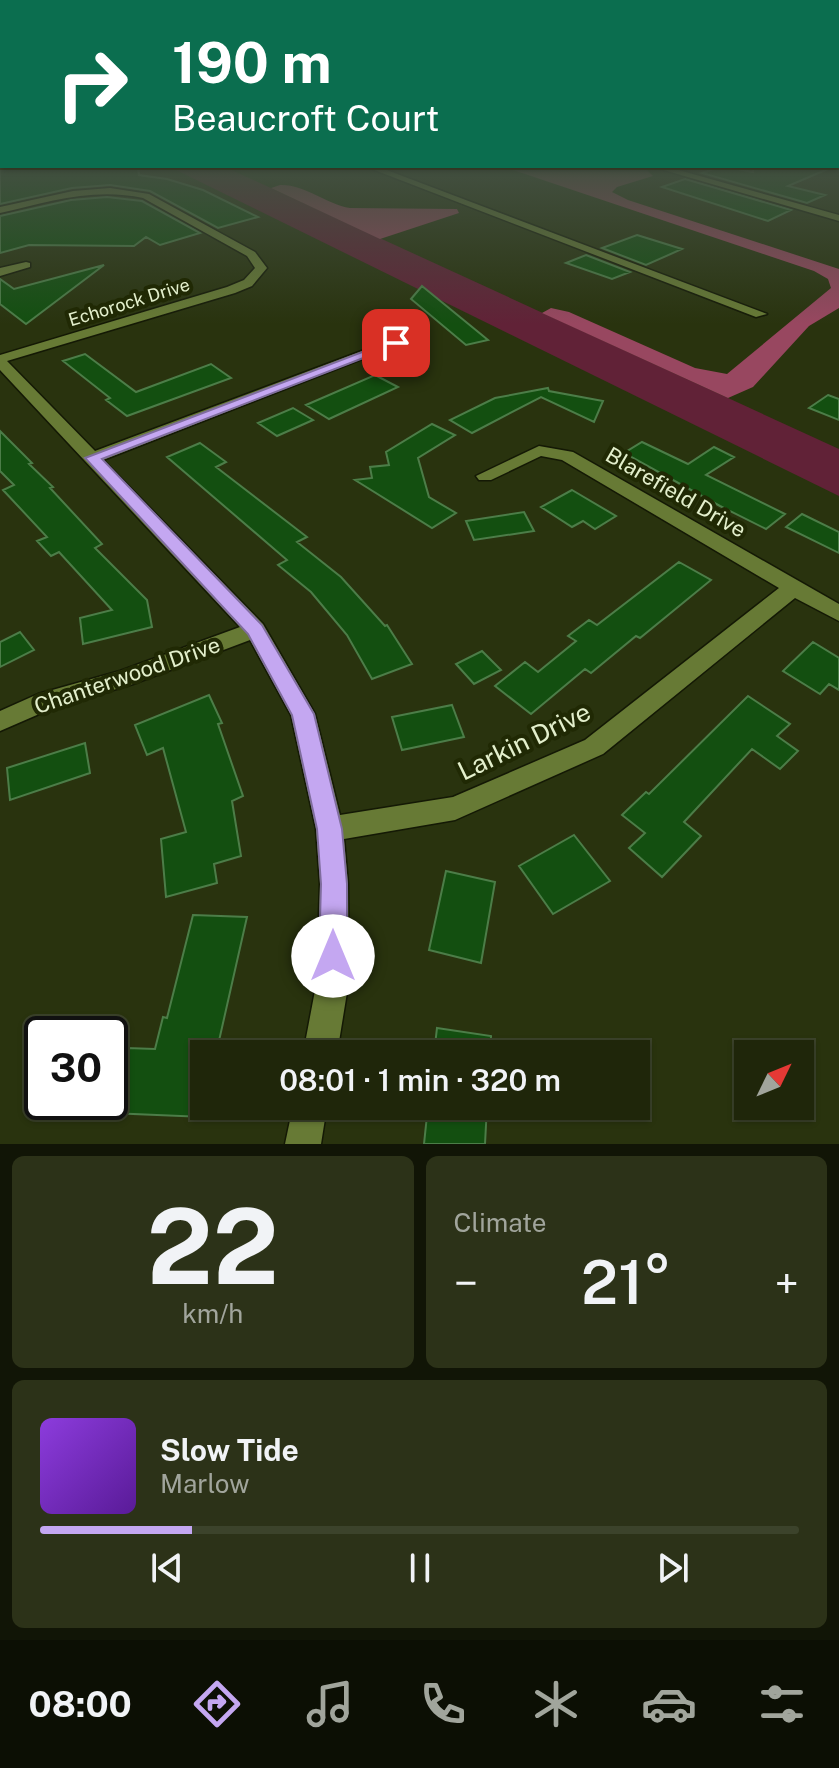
<!DOCTYPE html>
<meta charset="utf-8">
<style>
body{margin:0;font-family:"Public Sans",sans-serif;background:#2c3218;color:#f1f3f6;height:100vh;display:flex;flex-direction:column;font-size:30px;white-space:nowrap}
*{box-sizing:border-box;margin:0}
p{font-size:26px;color:#a1a59c}
.icon{flex:none;width:44px;height:44px;fill:none;stroke:currentColor;stroke-width:2;stroke-linecap:round;stroke-linejoin:round}
.map{position:relative;height:1144px;overflow:hidden}
.side{display:flex;flex-direction:column;gap:12px;padding:12px;background:#111506;flex:1}
.side>*{flex:none}
.hud{position:absolute;left:0px;top:0px;width:840px;height:168px;box-shadow:0 2px 6px #0004,0 0 0 2px #3c432b;background:#0b6e4f;color:#fff;overflow:hidden}
.needle{width:52px;rotate:47deg}
.controls{position:absolute;left:734px;top:1040px;display:grid;gap:16px}
.controls a{display:grid;place-items:center;width:80px;height:80px;border-radius:0px;background:#1f260a;box-shadow:0 2px 6px #0004,0 0 0 2px #3c432b;font-size:40px}
.speed{position:absolute;left:24px;top:1016px;display:flex;gap:16px;font-size:40px;font-weight:700;text-align:center}
.speed>*{display:grid;place-content:center;width:104px;height:104px;border-radius:50%;background:#1f260a;box-shadow:0 2px 6px #0004,0 0 0 2px #3c432b;line-height:1}
.speed .limit{border:4px solid #111;border-radius:12px;background:#fff;color:#111}
.pin{position:absolute;display:grid;place-items:center;width:68px;height:68px;color:#fff;margin:-34px;border-radius:16px;box-shadow:0 4px 12px #0006}
.me{position:absolute;width:88px;margin:-44px;rotate:0deg;stroke-linejoin:round;filter:drop-shadow(0 0 6px #0008)}
.turn{display:flex;align-items:center;gap:28px;height:168px;padding:0 40px;font-size:36px}
.turn .icon{width:104px;height:104px;stroke-width:2.5}
.turn b{display:block;font-size:56px;line-height:68px}
.big{font-size:60px;font-weight:600;line-height:1.1}
.side .tile{flex:1;display:flex;flex-direction:column;justify-content:center;gap:12px;min-width:0;padding:0 28px;border-radius:12px;background:#2c3218}
.side .dial{align-items:center;gap:0}
.dial b{font-size:104px;line-height:1}
.song{display:flex;align-items:center;gap:24px}
.cover{width:96px;height:96px;border-radius:12px;background:linear-gradient(135deg,hsl(270 70% 55%),hsl(270 70% 35%))}
.played{height:8px;border-radius:4px;background:linear-gradient(90deg,#c4a7f1 20%,#3c432b 20%)}
.keys{display:flex;justify-content:space-around;direction:ltr}
.heat{display:flex;justify-content:space-between;align-items:center;font-size:44px;direction:ltr}
.side .tiles{flex:1;display:grid;gap:12px;grid-template-columns:1fr 1fr}
.tile:last-child{grid-column:span 2}
.trip{position:absolute;left:190px;top:1040px;width:460px;height:80px;border-radius:0px;background:#1f260a;box-shadow:0 2px 6px #0004,0 0 0 2px #3c432b;font-weight:600;line-height:80px;text-align:center}
.tab-bar{display:flex;height:128px;justify-content:space-around;align-items:center;background:#0c0f04;color:#a1a59c}
.tab-bar .icon{width:56px;height:56px}
.tab-bar .active{color:#c4a7f1}
.tab-bar b{font-size:36px;color:#f1f3f6}
.map>svg:first-child{display:block}
.green{fill:#612237}
.forest{fill:#984760}
.building{fill:#134f10;stroke:#4c7d48;stroke-width:2}
.lines{fill:none;stroke-linecap:round;stroke-linejoin:round}
.minor-casing{stroke:#141905;stroke-width:3}
.minor{fill:#677a35;fill-rule:evenodd}
.route{fill:#c4a7f1;stroke:#7f6d9d;stroke-width:2}
.labels{text-anchor:middle;dominant-baseline:central;stroke-width:8;stroke-linejoin:round;paint-order:stroke}
.far-street-label{font-size:18px;fill:#e3efcc;stroke:#202904}
.street-label{font-size:22px;fill:#e3efcc;stroke:#202904}
.near-street-label{font-size:26px;fill:#e3efcc;stroke:#202904}
</style>
<div class="map">
<svg width="839" height="1144" viewBox="0 0 839 1144">
<rect width="100%" height="100%" fill="#29330e"/>
<path class="green" d="M168 166H223L839 449V496Z"/>
<path class="forest" d="M501 166H632L647 170 653 176 617 187 612 192 628 200 839 269V308L809 326 753 387 728 398 542 313 551 308 569 312 695 368 727 374 831 288 828 279 814 271Z
M280 185C304 184 326 204 350 208L457 209 459 213 380 239 271 188Z"/>
<path class="building" d="M0 166H138L139 175 167 179 203 190 258 217 218 228 150 191 110 185 72 188 0 204Z
M722 166 753 172 754 166H835L788 186 825 195 807 203 702 173Z
M685 179 791 210 768 221 662 187Z
M107 197 142 201 200 233 160 245 146 237 134 246 29 245 0 253V216L71 200Z
M637 235 682 249 646 265 602 248Z
M586 255 630 272 612 279 566 263Z
M104 265 26 324 0 304V279L14 289Z
M422 286 488 340 466 345 411 299Z
M85 354 136 392 211 364 231 378 127 416 106 400 110 398 63 361Z
M375 375 398 387 329 419 306 405Z
M548 388 549 391 603 401 594 422 541 397 472 433 450 420 495 398Z
M828 395 839 399V420L809 408Z
M293 408 313 420 277 436 258 423Z
M432 424 455 435 418 458 429 497 456 513 432 528 355 480 372 478 370 467 389 465 386 452Z
M0 431 32 463 29 464 53 487 50 488 102 544 95 548 147 600 152 627 83 644 80 618 112 610 59 552 51 556 37 541 47 537 3 490 14 485 0 471Z
M642 442 688 464 714 447 734 457 706 475 785 514 766 529 720 506 624 453Z
M200 443 226 462 216 467 307 537 297 542 341 577 385 626 387 625 412 664 372 679 347 635 311 592 278 565 287 560 167 457Z
M572 490 616 516 595 529 583 521 572 527 541 507Z
M524 512 534 531 474 540 466 521Z
M802 514 839 532V553L786 527Z
M679 562 711 580 640 638 636 636 591 673 585 669 531 714 495 686 525 662 538 672 576 641 568 636 589 620 597 625Z
M20 632 34 650 0 667V642Z
M813 642 839 658V690L829 684 820 694 783 671Z
M482 651 501 670 474 684 456 664Z
M209 695 222 723 218 724 243 796 232 801 241 856 214 864 217 883 166 897 161 839 186 832 163 748 147 755 135 725Z
M748 696 790 724 777 736 798 751 780 769 752 749 684 822 701 836 662 877 629 848 645 833 622 815 646 792 649 794Z
M452 705 464 737 402 750 392 717Z
M85 743 90 773 10 800 7 768Z
M574 835 610 881 553 914 519 866Z
M446 871 495 882 481 963 429 950Z
M193 915 247 917 216 1054H204V1117L110 1113 127 1048 155 1049 163 1017 167 1018Z
M437 1028 491 1036 490 1054H434Z
M428 1106H487L485 1144H424Z"/>
<g class="lines">
<defs>
<path id="minor" d="M364 166H376L767 314 756 317Z
M650 166H664L839 215V221Z
M110 188 149 194 255 252 267 268 252 286 235 293 7 361 95 451 391 340 403 343 103 460 263 624 315 714 340 815 453 797 585 740 779 588 562 460 541 456 491 480H479L476 476 539 446 573 452 839 604V621L795 598 603 754 455 820 344 839 348 884 349 980 337 1054H303L317 980 320 884 316 829 291 715 250 640 133 684 53 708 0 731V711L38 694 120 671 240 627 0 370V355L227 287 244 280 255 268 247 256 143 198C94 187 47 202 0 213V207L73 191Z
M26 262 30 263V267L0 276V268Z
M293 1106H327L321 1144H285Z"/>
</defs>
<use href="#minor" class="minor-casing"/>
<use href="#minor" class="minor"/>
</g>
<linearGradient id="sky" x2="0" y2="1"><stop stop-color="#171c08"/><stop offset="0.51" stop-color="#435041"/><stop offset="1" stop-color="#435041" stop-opacity="0"/></linearGradient>
<rect width="839" height="324" fill="url(#sky)"/>
<path class="route" d="M391 341 402 343 102 459 262 625 314 714 342 829 347 884V956L343 966 333 970 324 966 319 956 321 884 317 829 292 715 248 634 85 458Z"/>
<g class="labels">
<g class="far-street-label">
<text transform="translate(129 302) rotate(-17)">Echorock Drive</text>
</g>
<g class="street-label">
<text transform="translate(676 492) rotate(30)">Blarefield Drive</text>
<text transform="translate(127 675) rotate(-19)">Chanterwood Drive</text>
</g>
<g class="near-street-label">
<text transform="translate(524 741) rotate(-26)">Larkin Drive</text>
</g>
</g>
</svg>
<div class="controls">
<a><svg class="needle" viewBox="-14 -14 28 28"><path d="M0-13l5 13h-10z" fill="#e53935"/><path d="M0 13l5-13h-10z" fill="#a1a59c"/></svg></a>
</div>
<div class="speed"><div class="limit">30</div></div>
<div class="pin" style="left:396px;top:343px;background:#d93025"><svg class="icon" aria-label="arrive" viewBox="0 0 24 24"><path d="M6 21V4h12l-3 4 3 4H6"/></svg></div>
<svg class="me" style="left:333px;top:956px" viewBox="-20 -20 40 40"><circle r="19" fill="#fff"/><path d="M0-13L10 11 0 6-10 11z" fill="#c4a7f1"/></svg>
<div class="trip">08:01 · 1 min · 320 m</div>
<div class="hud">
<div class="turn"><svg class="icon" aria-label="right" viewBox="0 0 24 24"><path d="M7 20v-9h11M14 6l5 5-5 5"/></svg><div><b>190 m</b>Beaucroft Court</div></div>
</div>
</div>
<section class="side">
<div class="tiles">
<div class="tile dial"><b>22</b><p>km/h</p></div>
<div class="tile"><p>Climate</p>
<div class="heat"><a>−</a><b class="big">21°</b><a>+</a></div>
</div>
<div class="tile">
<div class="song"><i class="cover"></i><div><b>Slow Tide</b><p>Marlow</p></div></div>
<div class="played"></div>
<div class="keys"><svg class="icon" aria-label="previous" viewBox="0 0 24 24"><path d="M18 5L8 12l10 7zM5 5v14"/></svg><svg class="icon" aria-label="pause" viewBox="0 0 24 24"><path d="M8 5v14M16 5v14"/></svg><svg class="icon" aria-label="next" viewBox="0 0 24 24"><path d="M6 5l10 7-10 7zM19 5v14"/></svg></div>
</div>
</div>
</section>
<nav class="tab-bar">
<b>08:00</b>
<svg class="icon active" aria-label="directions" viewBox="0 0 24 24"><path d="M12 3l9 9-9 9-9-9zM9 14v-3h6M13 9l2 2-2 2"/></svg>
<svg class="icon" aria-label="music" viewBox="0 0 24 24"><path d="M9 18V5l10-2v13"/><circle cx="6" cy="18" r="3"/><circle cx="16" cy="16" r="3"/></svg>
<svg class="icon" aria-label="phone" viewBox="0 0 24 24"><path d="M5 4h4l2 5-3 2q2 4 5 5l2-3 5 2v4C11 20 4 13 5 4z"/></svg>
<svg class="icon" aria-label="climate" viewBox="0 0 24 24"><path d="M12 3v18M4 7l16 10M4 17L20 7"/></svg>
<svg class="icon" aria-label="car" viewBox="0 0 24 24"><path d="M5 17H2v-5l4-1 3-4h7l3 4 3 1v5h-3M9 17h6M6 11h13"/><circle cx="7" cy="17" r="2"/><circle cx="17" cy="17" r="2"/></svg>
<svg class="icon" aria-label="filters" viewBox="0 0 24 24"><path d="M4 7h16M4 17h16"/><circle cx="9" cy="7" r="2"/><circle cx="15" cy="17" r="2"/></svg>
</nav>
